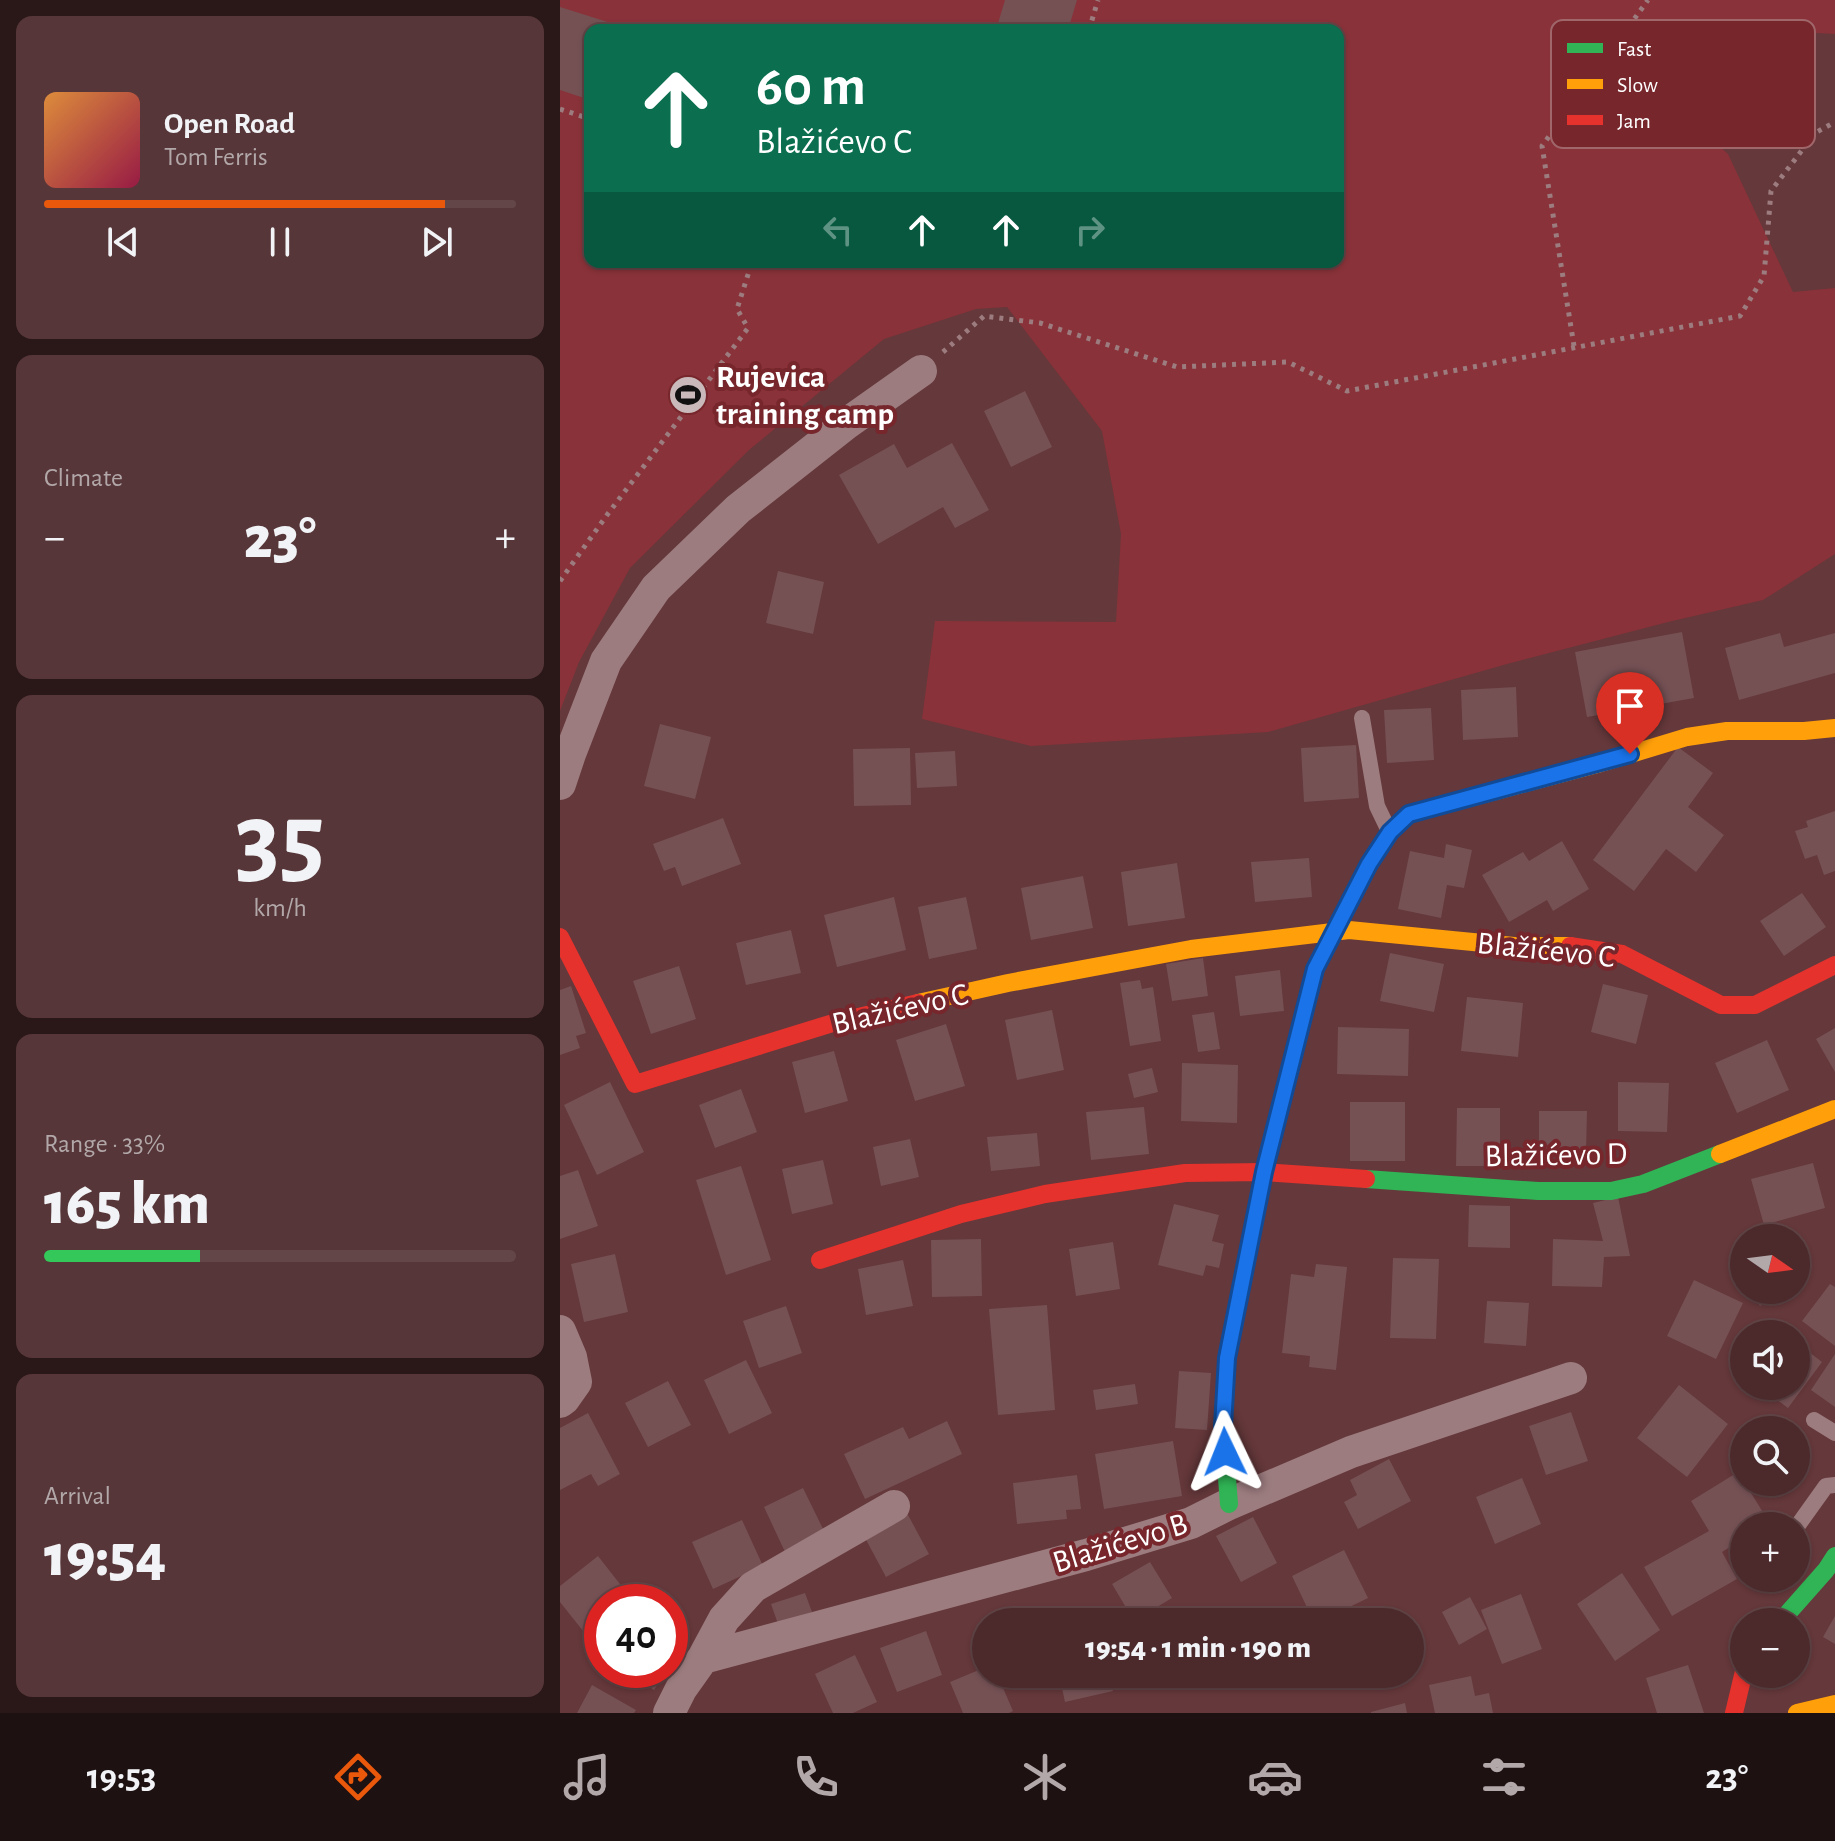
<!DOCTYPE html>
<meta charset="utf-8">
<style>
body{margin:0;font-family:"Alegreya Sans",sans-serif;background:#563638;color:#f1f3f6;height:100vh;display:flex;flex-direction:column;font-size:30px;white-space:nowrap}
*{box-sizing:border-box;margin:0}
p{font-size:26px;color:#b2a7a9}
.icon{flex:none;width:44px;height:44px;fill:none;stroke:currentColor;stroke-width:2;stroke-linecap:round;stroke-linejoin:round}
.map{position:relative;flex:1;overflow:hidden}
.sheet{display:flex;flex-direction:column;gap:16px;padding:16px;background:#2a1718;width:560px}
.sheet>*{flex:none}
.hud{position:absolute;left:24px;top:24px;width:760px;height:244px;border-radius:16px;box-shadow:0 2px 6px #0004,0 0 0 2px #634648;background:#0b6e4f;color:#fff;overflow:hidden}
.needle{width:52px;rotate:104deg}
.fabs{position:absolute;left:1170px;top:1224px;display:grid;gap:16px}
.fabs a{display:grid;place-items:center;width:80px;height:80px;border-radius:50%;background:#4c2a2c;box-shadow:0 2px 6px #0004,0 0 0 2px #634648;font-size:40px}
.speed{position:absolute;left:24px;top:1584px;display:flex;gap:16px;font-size:40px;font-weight:700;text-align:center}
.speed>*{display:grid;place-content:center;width:104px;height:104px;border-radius:50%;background:#4c2a2c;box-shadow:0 2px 6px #0004,0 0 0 2px #634648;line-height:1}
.speed .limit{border:12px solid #d22;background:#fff;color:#111}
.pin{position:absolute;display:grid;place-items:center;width:68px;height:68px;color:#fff;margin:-82px -34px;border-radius:50% 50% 50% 0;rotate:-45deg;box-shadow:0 0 8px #0007}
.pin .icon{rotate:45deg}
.me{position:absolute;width:88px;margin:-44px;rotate:358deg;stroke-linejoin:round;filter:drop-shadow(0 0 6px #0008)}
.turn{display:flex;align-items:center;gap:28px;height:168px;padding:0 40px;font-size:36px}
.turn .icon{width:104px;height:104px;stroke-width:2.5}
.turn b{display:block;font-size:56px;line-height:68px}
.lanes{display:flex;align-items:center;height:76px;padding:0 40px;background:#0003;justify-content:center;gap:40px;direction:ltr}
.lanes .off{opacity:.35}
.big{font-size:60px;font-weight:800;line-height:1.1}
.sheet .tile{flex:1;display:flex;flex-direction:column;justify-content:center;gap:12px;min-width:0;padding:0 28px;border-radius:16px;background:#563638}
.sheet .dial{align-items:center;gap:0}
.dial b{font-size:104px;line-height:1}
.song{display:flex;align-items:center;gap:24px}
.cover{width:96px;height:96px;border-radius:12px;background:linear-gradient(135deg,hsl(30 70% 55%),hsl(340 70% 35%))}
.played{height:8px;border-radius:4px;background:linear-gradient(90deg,#ea580c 85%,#634648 85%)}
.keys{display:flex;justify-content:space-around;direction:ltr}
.heat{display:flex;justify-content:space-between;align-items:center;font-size:44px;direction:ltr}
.charge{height:12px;border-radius:6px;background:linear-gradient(90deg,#34c759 33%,#634648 0)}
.trip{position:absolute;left:412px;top:1608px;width:452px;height:80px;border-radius:40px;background:#4c2a2c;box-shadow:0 2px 6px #0004,0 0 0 2px #634648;font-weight:800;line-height:80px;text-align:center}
.tabs{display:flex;height:128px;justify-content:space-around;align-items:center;background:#1e1112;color:#b2a7a9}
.tabs .icon{width:56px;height:56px}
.tabs .current{color:#ea580c}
.tabs b{font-size:36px;color:#f1f3f6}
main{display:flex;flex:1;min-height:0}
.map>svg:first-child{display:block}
.green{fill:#893239;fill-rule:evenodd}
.building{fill:#755154}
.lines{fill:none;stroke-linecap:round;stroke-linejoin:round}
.path{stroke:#9c7c7f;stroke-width:5;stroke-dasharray:4 6;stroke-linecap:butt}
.lane{stroke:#9c7c7f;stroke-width:16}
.street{stroke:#9c7c7f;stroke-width:32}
.fast{stroke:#30b455;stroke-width:18}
.slow{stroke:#ff9f0a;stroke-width:18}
.jam{stroke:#e5322d;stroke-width:18}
.route-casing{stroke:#114b97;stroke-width:20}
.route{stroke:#1a73e8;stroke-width:14}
.labels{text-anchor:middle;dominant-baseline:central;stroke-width:8;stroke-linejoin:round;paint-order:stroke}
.poi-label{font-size:32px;font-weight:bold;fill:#fff;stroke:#77262c;text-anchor:start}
.street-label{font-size:32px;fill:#fff;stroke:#77262c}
.key{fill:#77262c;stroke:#a0676b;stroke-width:2}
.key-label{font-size:22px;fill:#fff}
</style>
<main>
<section class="sheet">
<div class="tile">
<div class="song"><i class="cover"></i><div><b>Open Road</b><p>Tom Ferris</p></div></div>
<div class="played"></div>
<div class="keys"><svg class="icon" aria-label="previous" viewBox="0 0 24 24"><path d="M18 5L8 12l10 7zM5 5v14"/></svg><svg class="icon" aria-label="pause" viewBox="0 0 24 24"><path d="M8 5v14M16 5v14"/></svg><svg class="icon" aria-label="next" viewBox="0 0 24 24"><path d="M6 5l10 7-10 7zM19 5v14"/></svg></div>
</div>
<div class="tile"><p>Climate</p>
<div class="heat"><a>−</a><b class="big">23°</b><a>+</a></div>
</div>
<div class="tile dial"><b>35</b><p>km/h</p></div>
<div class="tile"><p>Range · 33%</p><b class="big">165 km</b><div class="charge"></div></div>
<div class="tile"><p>Arrival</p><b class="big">19:54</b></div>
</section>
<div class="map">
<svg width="1275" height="1713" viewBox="0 0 1275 1713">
<rect width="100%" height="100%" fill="#65383b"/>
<path class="green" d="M0 0H1275V34L1188 29 1149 43 1135 124 1168 154 1233 292 1275 288V554L1203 600 1108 622 947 664 708 732 471 746 362 719 375 621 556 622 561 534 542 431 447 307 416 309 324 339 189 450 70 568 19 662 0 711ZM30 30H778V262H30Z"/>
<path class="building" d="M445 0H517L508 30H436Z
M0 7 70 29 30 30V100L0 90Z
M465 391 492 447 451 467 424 411Z
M392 443 429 510 395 528 383 507 318 544 279 475 334 444 347 468Z
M218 571 264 582 253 634 206 623Z
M1122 632 1134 698 1027 717 1015 652Z
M1220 633 1224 647 1275 633V673L1179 700 1165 648Z
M956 687 958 737 903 740 901 690Z
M871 708 874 760 827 763 824 710Z
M100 724 151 737 135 799 84 786Z
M796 745 799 798 744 802 741 748Z
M1118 747 1153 773 1128 807 1164 835 1136 872 1106 849 1074 891 1033 860Z
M350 748 351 805 294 806 293 749Z
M395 751 397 786 357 788 355 753Z
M1275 811V871L1264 875 1257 855 1245 859 1235 831 1248 827 1246 821Z
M163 818 181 864 122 886 115 867 104 871 93 844Z
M1002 841 1029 889 993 911 987 900 949 922 922 875 963 852 969 861Z
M886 844 912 850 904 888 887 885 881 918 838 909 850 851 884 858Z
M749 858 752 897 695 902 691 862Z
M617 863 625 918 568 926 561 872Z
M523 876 533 928 471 940 461 888Z
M1242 893 1266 927 1224 956 1200 921Z
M334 897 346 950 277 967 264 915Z
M406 897 417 949 369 959 358 907Z
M231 930 241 973 186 985 176 943Z
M830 953 884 964 874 1012 820 1001Z
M643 958 648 996 612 1001 606 964Z
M119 966 136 1019 91 1034 73 981Z
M720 970 724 1011 680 1016 675 976Z
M580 980 582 989 593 987 601 1041 570 1046 560 983Z
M1043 984 1088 995 1076 1044 1031 1032Z
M11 986 26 1033 16 1036 20 1048 0 1055V990Z
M907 997 963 1003 958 1057 901 1051Z
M492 1010 504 1070 457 1080 445 1020Z
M654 1012 660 1049 638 1052 632 1015Z
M386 1024 405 1086 355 1101 336 1040Z
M778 1027 849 1029 848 1076 777 1074Z
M1275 1028V1072L1256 1039Z
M1207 1040 1229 1090 1177 1113 1155 1063Z
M274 1051 288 1101 245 1113 232 1062Z
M622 1063 678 1065 677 1123 621 1121Z
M592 1068 598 1092 574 1098 568 1074Z
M50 1082 84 1152 37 1175 4 1105Z
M1058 1082 1109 1083 1107 1132 1058 1131Z
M181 1089 197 1132 155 1148 139 1105Z
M790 1102H845V1161H790Z
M584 1107 589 1154 531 1160 526 1112Z
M897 1108H940V1166H896Z
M979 1111H1027L1026 1152H979Z
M477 1133 480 1166 431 1171 427 1137Z
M350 1139 359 1177 321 1186 313 1147Z
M263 1160 273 1204 232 1214 222 1169Z
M1253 1163 1265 1208 1204 1225 1191 1179Z
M181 1166 211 1260 166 1275 136 1180Z
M18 1170 38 1226 0 1239V1176Z
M1058 1197 1070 1256 1044 1257 1042 1287 992 1286 993 1239 1043 1241 1033 1203Z
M614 1204 659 1215 652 1241 664 1244 659 1268 646 1265 643 1276 598 1265Z
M909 1205 950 1206V1248L908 1247Z
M421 1239 422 1296 372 1297 371 1240Z
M553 1242 560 1289 516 1296 509 1249Z
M55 1254 68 1312 24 1322 11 1264Z
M833 1258 879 1259 876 1339 830 1338Z
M343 1260 353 1306 306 1315 298 1269Z
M756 1264 787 1267 776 1370 749 1367 750 1356 722 1353 731 1274 754 1277Z
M1134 1280 1183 1303 1156 1359 1107 1336Z
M1270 1284 1275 1287V1346L1242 1321Z
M1190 1290H1224L1200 1306Z
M927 1301 969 1303 966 1346 924 1343Z
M487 1305 495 1410 438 1415 429 1309Z
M226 1306 242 1353 199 1368 183 1321Z
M1236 1342 1262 1362 1228 1408 1199 1386H1236Z
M1275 1354V1407L1251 1390Z
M186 1360 212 1413 169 1434 144 1380Z
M619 1371 651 1373 647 1430 615 1428Z
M108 1381 131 1425 88 1447 65 1403Z
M575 1384 578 1404 536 1410 533 1390Z
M1119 1385 1168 1424 1127 1477 1077 1438Z
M1011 1412 1028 1461 986 1475 969 1426Z
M28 1413 60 1474 38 1486 31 1474 0 1490V1428Z
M387 1421 402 1454 305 1499 284 1454 343 1427 349 1439Z
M613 1441 622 1496 544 1509 535 1454Z
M829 1459 851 1501 798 1529 784 1502 797 1495 790 1480Z
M1178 1472 1209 1522 1203 1526H1184V1538L1162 1552 1177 1579 1112 1616 1084 1567 1149 1531 1131 1501Z
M517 1475 521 1509 506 1510 507 1519 457 1524 453 1483Z
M962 1478 981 1524 935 1544 916 1497Z
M243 1488 266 1535 226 1554 204 1507Z
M347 1513 369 1554 326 1577 304 1536Z
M693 1517 717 1563 681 1582 656 1536Z
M182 1520 203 1566 153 1589 132 1542Z
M784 1550 808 1598 759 1622H754L732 1576Z
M38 1556 74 1602H42V1633L31 1641 0 1602V1586Z
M590 1562 612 1598 574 1621 552 1584Z
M1062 1573 1100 1630 1055 1661 1017 1604Z
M245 1593 252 1612 218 1624 211 1604Z
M961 1594 982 1649 942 1664 921 1610Z
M910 1597 927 1629 899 1645 882 1612Z
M1275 1616V1644L1263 1637Z
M366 1631 382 1675 337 1692 320 1648Z
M295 1655 317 1702 293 1713H273L255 1674Z
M1128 1665 1144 1713H1097L1086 1678Z
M426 1667V1674H437L453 1711 449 1713H403L390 1682Z
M68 1670H107L94 1690 67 1673Z
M499 1674H549L553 1691 505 1702Z
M911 1676 915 1696 929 1693 933 1713H875L869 1685Z
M32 1685 76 1710 74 1713H17Z
M845 1703 847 1713H811V1712Z"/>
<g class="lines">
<path class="path" d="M529 30 538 0
M0 109 30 119
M1014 346 982 146 1088 0
M383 352 424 316 480 323 617 367 728 362 787 391 1180 316 1204 276 1211 191 1255 133 1275 122
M0 581 47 515 188 328 177 309 192 262"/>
<path class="lane" d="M802 718 817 806 829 831
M1254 1420 1275 1433
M1236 1528 1266 1486 1275 1485"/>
<path class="street" d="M0 784 10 754 46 661 96 588 178 509 286 424 361 371
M0 1331 11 1357 16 1382 4 1399 0 1402
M143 1658 164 1619 193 1587 334 1506
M109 1713 121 1689 143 1658 526 1555 631 1523 669 1504 791 1452 1011 1378"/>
<path class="fast" d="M806 1179 978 1191H1051L1083 1184 1160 1154
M669 1504 663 1426 667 1358 704 1172 730 1069
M1220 1622 1266 1570 1275 1556"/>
<path class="slow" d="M358 1003 448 983 631 949 789 930 954 946H1010
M730 1069 755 969 809 864 830 832 849 814 1041 763 1127 737 1167 731H1244L1275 728
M1160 1154 1275 1109
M1237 1713 1275 1704"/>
<path class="jam" d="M0 937 75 1084 273 1023 358 1003
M1010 946 1062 954 1161 1005H1195L1275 965
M260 1260 401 1214 485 1194 625 1173 704 1172 806 1179
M1174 1713 1184 1671"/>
</g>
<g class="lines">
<defs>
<path id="route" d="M665 1452 663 1426 667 1358 704 1172 755 969 809 864 830 832 849 814 1070 754"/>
</defs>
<use href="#route" class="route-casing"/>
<use href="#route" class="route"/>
</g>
<defs>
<symbol id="stadium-disc" viewBox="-11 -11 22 22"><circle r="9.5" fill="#c9b9ba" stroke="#77262c"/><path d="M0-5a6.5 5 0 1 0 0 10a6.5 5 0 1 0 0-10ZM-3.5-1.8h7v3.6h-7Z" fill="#111"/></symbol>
</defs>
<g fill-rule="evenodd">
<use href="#stadium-disc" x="106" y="373" width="44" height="44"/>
</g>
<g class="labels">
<g class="poi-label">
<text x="156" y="377">Rujevica<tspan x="156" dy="37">training camp</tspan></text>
</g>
<g class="street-label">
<text transform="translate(986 950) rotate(6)">Blažićevo C</text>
<text transform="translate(340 1009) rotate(-13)">Blažićevo C</text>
<text transform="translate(996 1155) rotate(-1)">Blažićevo D</text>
<text transform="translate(560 1543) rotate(-17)">Blažićevo B</text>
</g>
</g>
<rect x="991" y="20" width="264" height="128" rx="12" class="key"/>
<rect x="1007" y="43" width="36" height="10" fill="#30b455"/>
<rect x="1007" y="79" width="36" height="10" fill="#ff9f0a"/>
<rect x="1007" y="115" width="36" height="10" fill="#e5322d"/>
<g class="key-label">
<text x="1057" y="56">Fast</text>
<text x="1057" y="92">Slow</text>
<text x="1057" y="128">Jam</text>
</g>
</svg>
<div class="fabs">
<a><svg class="needle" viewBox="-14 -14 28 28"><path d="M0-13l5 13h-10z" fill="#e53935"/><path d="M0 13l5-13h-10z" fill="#b2a7a9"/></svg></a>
<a><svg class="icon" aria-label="sound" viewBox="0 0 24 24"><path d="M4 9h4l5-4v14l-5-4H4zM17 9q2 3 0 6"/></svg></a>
<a><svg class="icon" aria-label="search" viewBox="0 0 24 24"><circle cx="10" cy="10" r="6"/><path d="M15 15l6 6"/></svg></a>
<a>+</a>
<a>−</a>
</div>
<div class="speed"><div class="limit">40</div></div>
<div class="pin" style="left:1070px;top:754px;background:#d93025"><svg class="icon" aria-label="arrive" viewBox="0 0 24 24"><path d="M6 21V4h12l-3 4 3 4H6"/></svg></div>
<svg class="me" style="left:665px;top:1452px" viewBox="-20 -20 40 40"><path d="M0-17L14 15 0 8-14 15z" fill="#1a73e8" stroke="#fff" stroke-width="4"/></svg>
<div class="trip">19:54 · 1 min · 190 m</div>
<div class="hud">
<div class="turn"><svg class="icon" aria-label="ahead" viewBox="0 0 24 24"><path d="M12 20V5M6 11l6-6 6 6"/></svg><div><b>60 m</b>Blažićevo C</div></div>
<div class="lanes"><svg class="icon off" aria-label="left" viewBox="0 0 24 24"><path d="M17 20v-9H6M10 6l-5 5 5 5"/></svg><svg class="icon" aria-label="ahead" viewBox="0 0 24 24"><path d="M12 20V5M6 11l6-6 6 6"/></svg><svg class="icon" aria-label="ahead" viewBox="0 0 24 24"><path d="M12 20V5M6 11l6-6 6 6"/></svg><svg class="icon off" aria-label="right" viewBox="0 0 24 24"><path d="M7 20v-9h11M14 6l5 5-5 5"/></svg></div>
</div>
</div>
</main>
<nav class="tabs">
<b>19:53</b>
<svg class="icon current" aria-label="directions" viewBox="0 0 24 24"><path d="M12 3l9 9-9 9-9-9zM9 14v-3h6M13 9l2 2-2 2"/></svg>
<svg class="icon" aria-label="music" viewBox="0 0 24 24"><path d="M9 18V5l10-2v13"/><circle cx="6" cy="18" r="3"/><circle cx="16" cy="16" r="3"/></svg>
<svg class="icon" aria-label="phone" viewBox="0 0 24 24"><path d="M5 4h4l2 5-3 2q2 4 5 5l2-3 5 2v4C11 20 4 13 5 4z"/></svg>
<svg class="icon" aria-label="climate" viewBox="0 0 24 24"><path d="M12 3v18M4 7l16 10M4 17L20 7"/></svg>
<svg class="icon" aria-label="car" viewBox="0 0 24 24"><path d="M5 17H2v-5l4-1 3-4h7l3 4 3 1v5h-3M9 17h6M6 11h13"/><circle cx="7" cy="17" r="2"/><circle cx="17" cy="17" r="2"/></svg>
<svg class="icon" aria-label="filters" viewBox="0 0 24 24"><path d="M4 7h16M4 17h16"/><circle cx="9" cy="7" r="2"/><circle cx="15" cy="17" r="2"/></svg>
<b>23°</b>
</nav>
